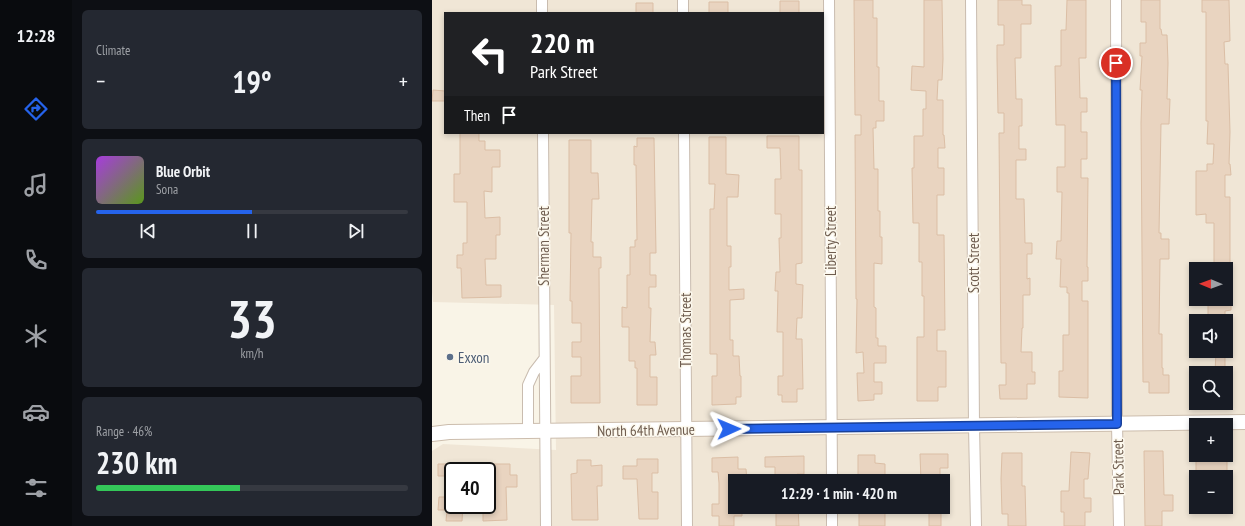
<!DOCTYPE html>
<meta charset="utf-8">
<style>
body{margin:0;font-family:"PT Sans Narrow",sans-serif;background:#242831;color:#f1f3f6;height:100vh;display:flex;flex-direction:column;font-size:15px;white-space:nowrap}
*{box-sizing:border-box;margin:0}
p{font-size:13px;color:#9ea1a6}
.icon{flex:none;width:22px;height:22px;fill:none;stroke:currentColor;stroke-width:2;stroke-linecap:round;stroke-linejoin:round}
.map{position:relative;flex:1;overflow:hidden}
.panel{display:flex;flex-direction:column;gap:10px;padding:10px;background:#0d0f14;width:360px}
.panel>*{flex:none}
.hud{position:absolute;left:12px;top:12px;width:380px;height:122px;border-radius:0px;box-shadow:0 2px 6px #0003;background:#202124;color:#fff;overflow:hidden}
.needle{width:26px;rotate:271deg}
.buttons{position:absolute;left:757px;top:262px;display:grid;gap:8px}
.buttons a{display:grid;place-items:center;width:44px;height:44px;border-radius:0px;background:#171b24;box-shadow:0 2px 6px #0003;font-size:20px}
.speed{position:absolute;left:12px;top:462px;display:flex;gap:8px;font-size:20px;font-weight:700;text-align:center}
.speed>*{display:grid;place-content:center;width:52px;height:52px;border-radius:50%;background:#171b24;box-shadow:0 2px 6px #0003;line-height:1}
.speed .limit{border:2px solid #111;border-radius:6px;background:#fff;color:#111}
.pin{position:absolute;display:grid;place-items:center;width:34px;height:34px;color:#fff;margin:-17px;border:2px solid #fff;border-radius:50%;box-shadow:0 1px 4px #0007}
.me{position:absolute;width:44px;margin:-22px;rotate:89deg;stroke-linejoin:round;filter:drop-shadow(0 0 3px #0008)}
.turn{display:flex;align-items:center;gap:14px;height:84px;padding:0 20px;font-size:18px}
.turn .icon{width:52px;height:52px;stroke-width:2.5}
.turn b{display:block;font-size:28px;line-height:34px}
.then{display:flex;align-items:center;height:38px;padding:0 20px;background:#0003;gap:8px;font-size:15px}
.big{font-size:30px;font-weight:600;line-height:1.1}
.panel .tile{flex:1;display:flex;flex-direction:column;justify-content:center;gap:6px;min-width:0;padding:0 14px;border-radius:6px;background:#242831}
.panel .dial{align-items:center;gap:0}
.dial b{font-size:52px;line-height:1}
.song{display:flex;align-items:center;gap:12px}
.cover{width:48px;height:48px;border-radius:6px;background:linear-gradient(135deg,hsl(280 70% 55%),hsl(90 70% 35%))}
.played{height:4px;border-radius:2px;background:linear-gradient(90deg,#2563eb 50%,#363941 50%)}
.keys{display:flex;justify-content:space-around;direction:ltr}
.heat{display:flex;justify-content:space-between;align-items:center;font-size:22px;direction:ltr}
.charge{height:6px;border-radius:3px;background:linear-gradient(90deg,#34c759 46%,#363941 0)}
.trip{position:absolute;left:296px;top:474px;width:222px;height:40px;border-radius:0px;background:#171b24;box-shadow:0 2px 6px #0003;font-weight:600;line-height:40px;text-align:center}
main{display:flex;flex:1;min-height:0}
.menu{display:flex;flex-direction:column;width:72px;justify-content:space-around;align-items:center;background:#090b0e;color:#9ea1a6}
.menu .icon{width:28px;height:28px}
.menu .active{color:#2563eb}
.menu b{font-size:18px;color:#f1f3f6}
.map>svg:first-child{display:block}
.residential{fill:#f0e6d6;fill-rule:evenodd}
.building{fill:#e9d4c0;stroke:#dbbea5}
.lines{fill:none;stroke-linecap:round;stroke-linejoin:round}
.street-casing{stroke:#c9bcaf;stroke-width:12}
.secondary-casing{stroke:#ccbdad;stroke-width:16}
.street{stroke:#fff;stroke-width:10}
.secondary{stroke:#fff;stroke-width:14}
.route-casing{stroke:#184099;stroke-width:10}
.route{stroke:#2563eb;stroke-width:7}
.service-dot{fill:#5c6f8a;stroke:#fcf8ed;stroke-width:1.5}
.labels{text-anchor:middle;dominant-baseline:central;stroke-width:3;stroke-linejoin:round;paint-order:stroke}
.street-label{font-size:15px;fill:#6f5d4f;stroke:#fcf8ed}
.service-label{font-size:15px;fill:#4e5e75;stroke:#fcf8ed;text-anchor:start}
</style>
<main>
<nav class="menu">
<b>12:28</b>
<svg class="icon active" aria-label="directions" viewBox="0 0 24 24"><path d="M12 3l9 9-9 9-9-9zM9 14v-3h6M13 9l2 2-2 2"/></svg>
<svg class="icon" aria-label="music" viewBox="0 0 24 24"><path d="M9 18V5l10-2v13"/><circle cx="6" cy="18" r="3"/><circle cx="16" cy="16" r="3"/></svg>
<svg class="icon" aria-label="phone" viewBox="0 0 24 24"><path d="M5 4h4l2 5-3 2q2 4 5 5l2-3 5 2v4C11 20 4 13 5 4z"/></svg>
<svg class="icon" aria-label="climate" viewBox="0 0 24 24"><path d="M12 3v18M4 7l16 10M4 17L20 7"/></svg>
<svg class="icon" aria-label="car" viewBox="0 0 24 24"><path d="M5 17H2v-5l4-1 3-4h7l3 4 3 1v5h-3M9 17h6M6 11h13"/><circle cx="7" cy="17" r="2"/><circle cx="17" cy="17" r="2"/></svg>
<svg class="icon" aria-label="filters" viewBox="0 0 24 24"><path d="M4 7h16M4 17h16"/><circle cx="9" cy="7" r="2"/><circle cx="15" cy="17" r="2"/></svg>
</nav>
<section class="panel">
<div class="tile"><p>Climate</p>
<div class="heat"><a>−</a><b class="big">19°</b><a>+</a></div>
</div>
<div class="tile">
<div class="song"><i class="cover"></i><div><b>Blue Orbit</b><p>Sona</p></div></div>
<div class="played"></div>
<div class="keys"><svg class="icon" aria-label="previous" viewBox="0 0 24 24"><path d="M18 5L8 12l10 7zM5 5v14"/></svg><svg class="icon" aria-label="pause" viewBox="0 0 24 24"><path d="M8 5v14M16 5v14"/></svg><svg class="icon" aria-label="next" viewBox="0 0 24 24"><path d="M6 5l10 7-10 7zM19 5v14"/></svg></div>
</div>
<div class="tile dial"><b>33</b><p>km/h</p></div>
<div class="tile"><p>Range · 46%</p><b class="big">230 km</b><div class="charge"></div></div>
</section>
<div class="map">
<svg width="813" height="526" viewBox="0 0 813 526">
<rect width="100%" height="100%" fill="#f9f4e7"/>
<path class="residential" d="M0 0H813V526H0V451L11 444 124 450 122 305 1 302 0 292ZM13 13H391V133H13ZM764 269H794V299H764ZM764 321H794V351H764ZM764 373H794V403H764ZM764 425H794V455H764ZM21 471H55V505H21ZM764 477H794V507H764ZM303 481H511V507H303Z"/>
<path class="building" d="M422 0H441V18H445V67H447V101H452V121H444V128H441L442 169H446V211H448V237H450V264L442 263V307L444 308V338H446V346H454V363H442V382H450V394H442V400L426 401 425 373H432L431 352 424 353 425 299H424L423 135H429V115H423Z
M492 0H510L511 59 510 80H506L505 100H511V135H512L513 148H506V168H512V195H505V235H512L513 330H505V351H514V387H506V401H485V337H492V296H490V262H487V223H481L480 168H482V136H491V109H494V91L479 90 480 66 492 67Z
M566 0H590V5H599V24H589V58H583L584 99H590V126H587V149H594V160H584V199H592L593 243H600V254H595V279L598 278V295H591V328H590L589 352H600V372H603V384H595V399H568L567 385H574V363H569L567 133H572V113H566L565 58V45H572V25H566Z
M635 0H654V58H647L648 98H655V112H649V132H655V159H649V178H656L655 267H656V281H650V301H656V398L627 397V371H631V335H637V293H635V287H628L629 259H624L625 241H629L630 192H625V167H633V125H624L623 66H629V30H634Z
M709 0H728V29H729L730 35H735L736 63 735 99H738L737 124H729L727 233H729V239H737V259H728L727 334H730V368H731V375H737V393H717V382H711L709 123 710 90H708L710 56H708V43H714V22H709Z
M770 0H797L798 41 792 42 793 64H796L798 132 797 164H798L799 175H793V197H798V269H782V223H774V214L764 215V171H775V164H781L782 144H775L776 121H774V12H770Z
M348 1H367V13H348Z
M277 2H296V13H277Z
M204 3H221V13H204Z
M1 90 13 91V101H0Z
M28 133H47V141H53V150H68V167H60V192L52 191 53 218 68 217V235H64V259H53L54 285H69V297L30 298 29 268H25V255H31V243H35V202H22V174H28Z
M335 136H367V170H370V263L364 264V284L371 285 370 318H365L364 339H370L371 389H365V402H350V395H346V376H351V332H345L346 291H343L344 272H348L347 238H349V214H343V179H349L348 148H335Z
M277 137H294V174L307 175 306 197H295V246H299V267H297V290L312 289V299L298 300V340H301V356H307L308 376H309V397H304V404L280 405V376H285V354H278V209H282L283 184H277Z
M205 138H222L224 253H218V275H224V287H217V308H219L218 342H223L224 355H218V377H225V405H205V368H203V361H197V327H190V307L195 308V275H198V247H203V240H205L204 165H202V146L205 147Z
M137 140H159V173H166L167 199H160L159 242H161V257H169V268H167L168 403H139V376H149V357H140V342H149V323H140V301H138L139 233H137Z
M776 299 799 300V310L793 311V321H776Z
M784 351H793V373H783Z
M712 451H731L732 495H741V511H730V526H713Z
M639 452 658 453 656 479H652V498H659V512H653V526H632V512H629V491H637Z
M570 453H590V486H593L594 526H576V514H570L569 479Z
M488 454H516V468H508V481H489Z
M426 455H443V463L453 464V481H426Z
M764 455H795V474H764Z
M372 456V474H365V481H343V467H333V457Z
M306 457V469H314L315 481H303V507H310V516H302V526H287V516H280V504H287V483L286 472H280V458Z
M205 459H226V473H220V492H226V519H207L205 479H191V466H205Z
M145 460H159V466L170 465V486H165L166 520H140L139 474 145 473Z
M6 464H21V476H6Z
M55 464H78V475H85V487H74L75 520 51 521V507H59V487H55Z
M7 497H21V505H31L30 521H14L15 510H6Z
M344 507H366L367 526H344Z
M427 507H453V526H427Z
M497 507H509V526H497Z"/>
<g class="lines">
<defs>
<path id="street" d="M110 0V13
M251 0V13
M397 0 400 481
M539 0 542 426 544 526
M684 0 685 424 687 526
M111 133 114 526
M252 133 255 526
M96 432V385L102 372 112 359
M400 507V526"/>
<path id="secondary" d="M0 434 17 432 813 422"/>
</defs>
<use href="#street" class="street-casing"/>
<use href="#secondary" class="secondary-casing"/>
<use href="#street" class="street"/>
<use href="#secondary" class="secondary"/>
</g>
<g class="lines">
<defs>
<path id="route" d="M297 429 685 424 684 63"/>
</defs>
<use href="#route" class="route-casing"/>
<use href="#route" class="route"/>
</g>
<circle class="service-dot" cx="18" cy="357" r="4"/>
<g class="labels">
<g class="street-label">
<text transform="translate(398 241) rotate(-90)">Liberty Street</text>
<text transform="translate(111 246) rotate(-90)">Sherman Street</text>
<text transform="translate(541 263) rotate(-90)">Scott Street</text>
<text transform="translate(253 330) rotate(-90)">Thomas Street</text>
<text transform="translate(214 430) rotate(-1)">North 64th Avenue</text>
<text transform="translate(686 467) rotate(-91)">Park Street</text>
</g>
<g class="service-label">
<text x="26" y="357">Exxon</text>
</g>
</g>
</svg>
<div class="buttons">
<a><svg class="needle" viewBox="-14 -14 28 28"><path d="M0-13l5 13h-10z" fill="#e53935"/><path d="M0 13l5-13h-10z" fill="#9ea1a6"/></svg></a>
<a><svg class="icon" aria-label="sound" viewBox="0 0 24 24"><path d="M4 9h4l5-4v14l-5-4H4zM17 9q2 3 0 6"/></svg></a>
<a><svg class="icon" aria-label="search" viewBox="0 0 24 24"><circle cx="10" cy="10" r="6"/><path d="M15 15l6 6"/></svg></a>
<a>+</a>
<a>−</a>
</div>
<div class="speed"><div class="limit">40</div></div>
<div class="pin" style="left:684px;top:63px;background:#d93025"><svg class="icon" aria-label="arrive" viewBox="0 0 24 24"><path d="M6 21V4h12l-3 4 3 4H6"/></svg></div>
<svg class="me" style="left:297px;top:429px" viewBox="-20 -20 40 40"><path d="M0-17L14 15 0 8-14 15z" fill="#2563eb" stroke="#fff" stroke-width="4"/></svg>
<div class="trip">12:29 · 1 min · 420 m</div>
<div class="hud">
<div class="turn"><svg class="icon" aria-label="left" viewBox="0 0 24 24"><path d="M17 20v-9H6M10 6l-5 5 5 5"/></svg><div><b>220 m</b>Park Street</div></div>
<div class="then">Then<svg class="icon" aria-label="arrive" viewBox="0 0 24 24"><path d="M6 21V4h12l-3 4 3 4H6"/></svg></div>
</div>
</div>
</main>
